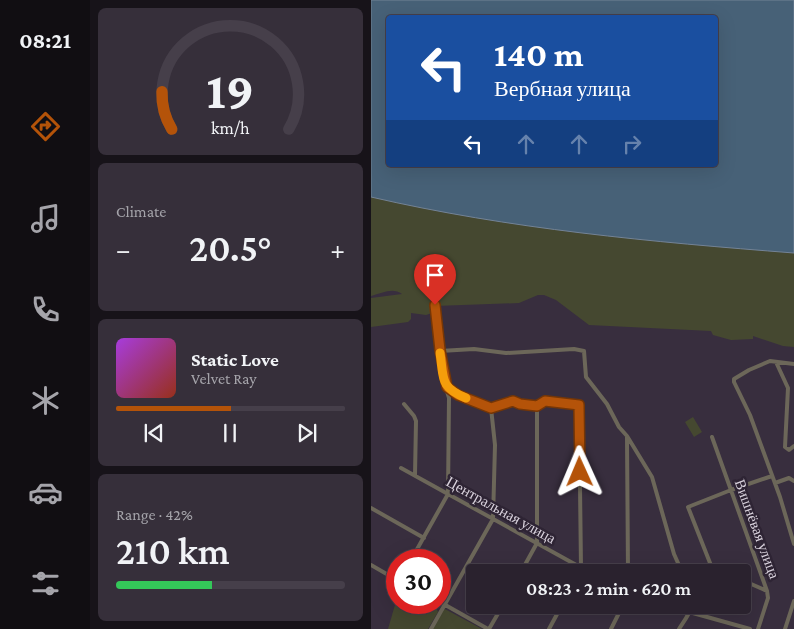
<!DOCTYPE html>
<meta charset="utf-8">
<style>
body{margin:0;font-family:"Crimson Pro",serif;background:#362f3a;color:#f1f3f6;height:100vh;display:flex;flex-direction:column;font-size:19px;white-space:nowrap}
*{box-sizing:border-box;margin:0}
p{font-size:16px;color:#a5a4aa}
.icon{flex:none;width:28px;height:28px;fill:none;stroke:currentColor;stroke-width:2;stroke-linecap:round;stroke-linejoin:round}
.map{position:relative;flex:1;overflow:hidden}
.drawer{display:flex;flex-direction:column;gap:8px;padding:8px;background:#171319;width:281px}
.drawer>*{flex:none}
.hud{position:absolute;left:15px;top:15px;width:332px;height:152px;border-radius:5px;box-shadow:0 5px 20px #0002,0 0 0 1px #463f4a;background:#1a4fa0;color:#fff;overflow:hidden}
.speed{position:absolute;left:15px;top:549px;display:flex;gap:10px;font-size:25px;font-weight:700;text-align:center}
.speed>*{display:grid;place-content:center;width:65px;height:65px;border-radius:50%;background:#2a222e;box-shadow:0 5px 20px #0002,0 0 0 1px #463f4a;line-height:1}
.speed .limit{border:8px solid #d22;background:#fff;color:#111}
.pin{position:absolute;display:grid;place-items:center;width:42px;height:42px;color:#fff;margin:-51px -21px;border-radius:50% 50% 50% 0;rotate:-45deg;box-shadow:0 0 5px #0007}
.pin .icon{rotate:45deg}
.me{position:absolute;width:55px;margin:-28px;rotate:359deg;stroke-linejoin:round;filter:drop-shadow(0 0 4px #0008)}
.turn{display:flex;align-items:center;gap:18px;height:105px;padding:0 25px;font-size:22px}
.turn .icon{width:65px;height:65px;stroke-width:2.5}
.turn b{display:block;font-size:35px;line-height:42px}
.lanes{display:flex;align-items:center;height:48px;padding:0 25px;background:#0003;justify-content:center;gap:25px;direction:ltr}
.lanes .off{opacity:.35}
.big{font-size:38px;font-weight:600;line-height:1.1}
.drawer .card{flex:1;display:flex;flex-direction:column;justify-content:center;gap:8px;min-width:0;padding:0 18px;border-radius:8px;background:#362f3a}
.drawer .dial{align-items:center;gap:0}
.dial svg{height:130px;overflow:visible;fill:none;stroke:#463f4a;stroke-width:7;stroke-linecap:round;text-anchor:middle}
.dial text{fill:#f1f3f6;stroke:none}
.song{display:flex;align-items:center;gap:15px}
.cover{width:60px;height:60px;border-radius:8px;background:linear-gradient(135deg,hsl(280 70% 55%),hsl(10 70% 35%))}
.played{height:5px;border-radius:2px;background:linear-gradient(90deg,#b45309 50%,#463f4a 50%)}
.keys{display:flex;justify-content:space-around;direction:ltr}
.heat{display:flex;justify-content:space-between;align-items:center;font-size:28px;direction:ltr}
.charge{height:8px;border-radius:4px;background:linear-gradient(90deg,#34c759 42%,#463f4a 0)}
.trip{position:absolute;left:95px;top:564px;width:285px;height:50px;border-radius:5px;background:#2a222e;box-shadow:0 5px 20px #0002,0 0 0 1px #463f4a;font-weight:600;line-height:50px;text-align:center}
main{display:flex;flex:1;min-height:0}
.menu{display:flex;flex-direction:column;width:90px;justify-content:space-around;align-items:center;background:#110e12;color:#a5a4aa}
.menu .icon{width:35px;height:35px}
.menu .current{color:#b45309}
.menu b{font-size:22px;color:#f1f3f6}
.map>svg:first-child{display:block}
.green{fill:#454830}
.water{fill:#476177;stroke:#738396;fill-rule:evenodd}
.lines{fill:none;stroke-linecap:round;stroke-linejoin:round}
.minor{stroke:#6c6759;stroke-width:4}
.route-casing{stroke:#753606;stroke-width:12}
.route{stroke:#b45309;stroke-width:9}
.slow{stroke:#f59e0b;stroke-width:9}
.labels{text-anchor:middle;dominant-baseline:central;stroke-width:5;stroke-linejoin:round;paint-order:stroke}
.street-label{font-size:15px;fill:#d9d2dd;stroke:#2e2434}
</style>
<main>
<nav class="menu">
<b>08:21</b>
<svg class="icon current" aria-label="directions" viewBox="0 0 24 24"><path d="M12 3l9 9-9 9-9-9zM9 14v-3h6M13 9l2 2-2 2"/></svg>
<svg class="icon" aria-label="music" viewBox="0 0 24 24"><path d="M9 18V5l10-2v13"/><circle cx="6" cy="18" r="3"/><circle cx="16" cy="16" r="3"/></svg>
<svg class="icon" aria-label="phone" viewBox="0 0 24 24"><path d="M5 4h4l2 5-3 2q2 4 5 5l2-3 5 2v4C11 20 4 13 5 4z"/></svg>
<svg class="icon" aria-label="climate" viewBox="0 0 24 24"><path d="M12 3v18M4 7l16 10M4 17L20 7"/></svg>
<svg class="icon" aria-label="car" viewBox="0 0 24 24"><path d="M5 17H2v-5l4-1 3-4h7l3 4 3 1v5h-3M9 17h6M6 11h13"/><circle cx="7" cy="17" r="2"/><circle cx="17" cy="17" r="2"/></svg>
<svg class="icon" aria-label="filters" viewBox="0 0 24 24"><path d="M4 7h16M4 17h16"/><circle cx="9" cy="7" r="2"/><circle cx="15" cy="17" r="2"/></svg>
</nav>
<section class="drawer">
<div class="card dial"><svg viewBox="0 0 100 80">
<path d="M14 69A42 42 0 1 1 86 69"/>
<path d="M14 69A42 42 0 0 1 8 46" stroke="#b45309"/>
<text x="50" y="56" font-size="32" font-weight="700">19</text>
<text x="50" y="72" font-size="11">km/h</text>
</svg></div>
<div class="card"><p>Climate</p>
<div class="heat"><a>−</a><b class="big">20.5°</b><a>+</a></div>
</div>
<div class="card">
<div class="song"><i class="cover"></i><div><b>Static Love</b><p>Velvet Ray</p></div></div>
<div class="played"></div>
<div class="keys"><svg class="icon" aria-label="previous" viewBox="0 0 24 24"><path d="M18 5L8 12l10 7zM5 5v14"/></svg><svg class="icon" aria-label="pause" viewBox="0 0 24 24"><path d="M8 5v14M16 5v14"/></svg><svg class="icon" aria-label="next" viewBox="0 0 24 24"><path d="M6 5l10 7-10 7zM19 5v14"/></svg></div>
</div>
<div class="card"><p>Range · 42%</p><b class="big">210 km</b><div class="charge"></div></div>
</section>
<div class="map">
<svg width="423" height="629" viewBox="0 0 423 629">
<rect width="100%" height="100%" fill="#382e3e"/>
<path class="green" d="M0 197 423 253V347L412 346 382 336V339L360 340 342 335 340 331 218 325 185 300 173 295H167L148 303 64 306 61 313 55 315 40 313V319L37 322 0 327V298L31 294C22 287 11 293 0 296Z
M322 417 331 432 323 437 314 422Z
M26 598V602L63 603 67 612 57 629H17Z
M72 608 111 629H61Z"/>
<path class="water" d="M0 0H423V253C281 242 138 229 0 197ZM18 18H345V165H18Z"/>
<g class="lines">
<path class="minor" d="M69 351 103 349 135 353 203 349 213 351 215 377 236 404 248 427 256 436 281 477 303 554 311 572
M405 362 417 388 414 447 418 450 423 446
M423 364 399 361 378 370 363 379V382L379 415 409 497 423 544
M76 387 87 395 120 408 142 401 149 404 166 406 174 401 208 405 210 568 208 572
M33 404 43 416 45 421 44 475
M256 437 257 572
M341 437 396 591 397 598 387 629
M30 468 218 572
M404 483 418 478 423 481
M0 508 53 538
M40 560 77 494 78 398 74 385 64 305
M0 565 26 580
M150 572 166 543V406
M352 572 341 568 317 507 360 490 401 476
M371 580 396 591
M69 602 117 629
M293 605 379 629
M60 629 122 519 124 445 120 408
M118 629 132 605
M178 629 191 605
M240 629 252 605
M308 629C313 621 319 614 321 605
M414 629 423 601"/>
</g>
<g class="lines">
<defs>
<path id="route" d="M64 305 69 350 76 387 87 395 120 408 142 401 149 404 166 406 174 401 208 405 209 472"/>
</defs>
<use href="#route" class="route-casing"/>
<use href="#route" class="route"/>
<path class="slow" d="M69 353C73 378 68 387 95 398"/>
</g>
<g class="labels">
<g class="street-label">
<text transform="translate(130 510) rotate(29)">Центральная улица</text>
<text transform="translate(386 529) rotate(70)">Вишнёвая улица</text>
</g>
</g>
</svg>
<div class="speed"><div class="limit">30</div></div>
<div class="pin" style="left:64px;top:305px;background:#d93025"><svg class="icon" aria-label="arrive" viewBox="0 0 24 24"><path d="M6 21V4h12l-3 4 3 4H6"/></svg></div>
<svg class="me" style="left:209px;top:472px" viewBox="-20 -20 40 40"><path d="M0-17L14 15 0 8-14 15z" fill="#b45309" stroke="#fff" stroke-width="4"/></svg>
<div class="trip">08:23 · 2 min · 620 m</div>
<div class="hud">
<div class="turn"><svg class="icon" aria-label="left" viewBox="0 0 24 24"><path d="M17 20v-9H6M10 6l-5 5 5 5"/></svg><div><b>140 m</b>Вербная улица</div></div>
<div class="lanes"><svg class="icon" aria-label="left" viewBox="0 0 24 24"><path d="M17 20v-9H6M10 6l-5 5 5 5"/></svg><svg class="icon off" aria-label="ahead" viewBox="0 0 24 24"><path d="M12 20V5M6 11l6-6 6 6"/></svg><svg class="icon off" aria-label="ahead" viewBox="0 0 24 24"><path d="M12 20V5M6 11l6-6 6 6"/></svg><svg class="icon off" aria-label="right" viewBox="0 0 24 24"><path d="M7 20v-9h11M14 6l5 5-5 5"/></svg></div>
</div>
</div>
</main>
